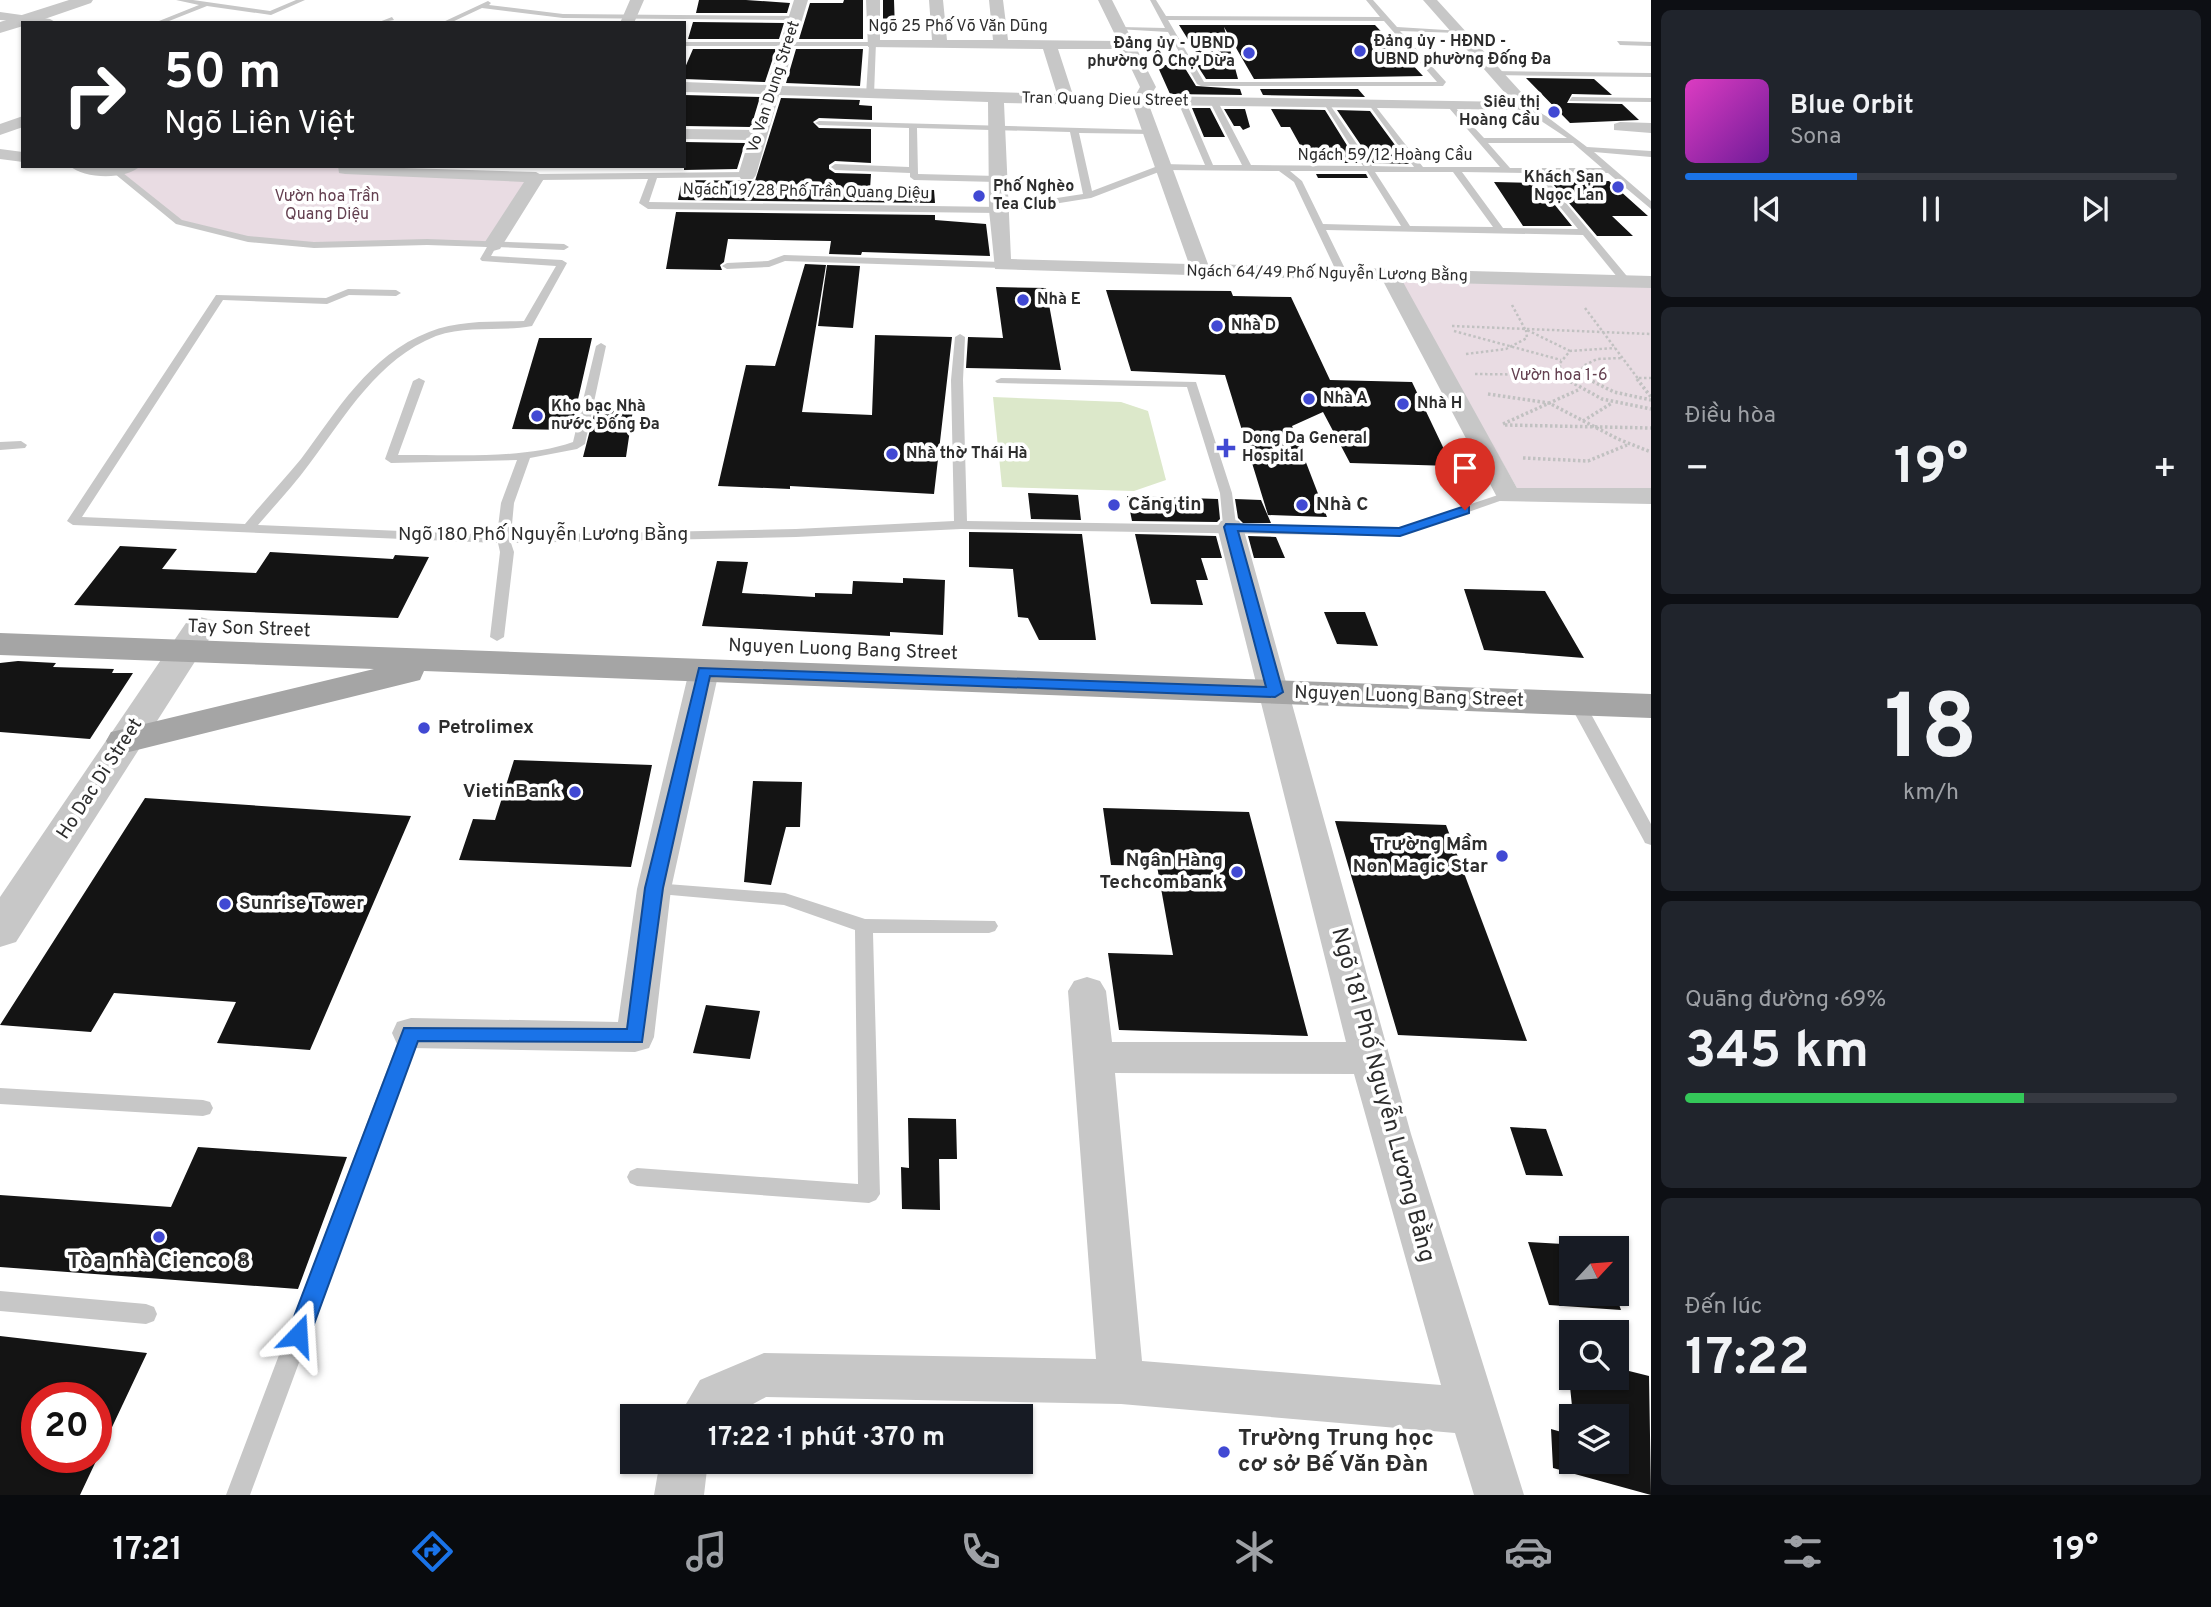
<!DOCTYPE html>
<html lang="vi">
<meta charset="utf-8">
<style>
body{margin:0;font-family:Overpass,sans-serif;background:#20242c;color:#f1f3f6;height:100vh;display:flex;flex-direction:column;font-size:26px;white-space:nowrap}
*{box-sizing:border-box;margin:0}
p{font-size:23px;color:#9ea1a6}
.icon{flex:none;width:38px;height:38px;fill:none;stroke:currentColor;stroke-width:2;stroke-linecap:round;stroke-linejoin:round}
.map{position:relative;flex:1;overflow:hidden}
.sheet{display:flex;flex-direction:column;gap:10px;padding:10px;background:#0d0f14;width:560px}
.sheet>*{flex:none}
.hud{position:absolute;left:21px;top:21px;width:665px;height:147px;border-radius:0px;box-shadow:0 2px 5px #0004;background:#202124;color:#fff;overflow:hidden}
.needle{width:46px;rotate:64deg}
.controls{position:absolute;left:1559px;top:1236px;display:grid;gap:14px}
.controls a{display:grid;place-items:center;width:70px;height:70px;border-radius:0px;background:#171b24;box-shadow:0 2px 5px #0004;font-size:35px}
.speed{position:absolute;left:21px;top:1382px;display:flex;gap:14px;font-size:35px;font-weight:700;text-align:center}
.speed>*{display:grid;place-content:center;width:91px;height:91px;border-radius:50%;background:#171b24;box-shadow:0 2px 5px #0004;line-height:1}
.speed .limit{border:10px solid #d22;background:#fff;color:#111}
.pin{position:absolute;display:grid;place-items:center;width:60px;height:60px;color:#fff;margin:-72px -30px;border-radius:50% 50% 50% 0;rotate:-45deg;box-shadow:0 0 7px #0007}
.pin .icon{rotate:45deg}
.me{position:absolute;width:77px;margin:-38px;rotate:20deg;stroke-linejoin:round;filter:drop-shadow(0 0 5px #0008)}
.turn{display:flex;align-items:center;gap:24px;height:147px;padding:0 28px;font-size:32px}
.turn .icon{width:91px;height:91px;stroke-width:2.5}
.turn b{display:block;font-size:49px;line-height:60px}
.big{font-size:52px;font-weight:700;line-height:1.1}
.sheet .tile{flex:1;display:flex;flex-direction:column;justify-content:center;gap:10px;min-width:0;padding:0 24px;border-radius:10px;background:#20242c}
.sheet .dial{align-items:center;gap:0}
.dial b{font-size:91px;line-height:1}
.song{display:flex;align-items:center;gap:21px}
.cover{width:84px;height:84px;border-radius:10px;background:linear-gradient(135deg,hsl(310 70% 55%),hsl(280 70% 35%))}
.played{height:7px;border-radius:4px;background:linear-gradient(90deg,#1a73e8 35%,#363941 35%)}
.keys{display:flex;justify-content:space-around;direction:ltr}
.heat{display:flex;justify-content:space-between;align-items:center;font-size:38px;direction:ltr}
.charge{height:10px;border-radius:5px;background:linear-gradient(90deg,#34c759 69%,#363941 0)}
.trip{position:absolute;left:620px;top:1404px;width:413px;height:70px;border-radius:0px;background:#171b24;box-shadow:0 2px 5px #0004;font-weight:700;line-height:70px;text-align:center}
.tab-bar{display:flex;height:112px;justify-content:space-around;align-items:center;background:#090b0e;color:#9ea1a6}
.tab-bar .icon{width:49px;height:49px}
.tab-bar .current{color:#1a73e8}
.tab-bar b{font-size:32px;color:#f1f3f6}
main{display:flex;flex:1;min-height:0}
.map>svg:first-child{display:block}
.green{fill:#e9dce3}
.water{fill:#dce8ca}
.building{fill:#141414;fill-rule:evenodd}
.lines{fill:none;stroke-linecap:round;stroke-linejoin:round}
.path-far1{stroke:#c1c1c1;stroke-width:2.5;stroke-dasharray:2.5 2.5;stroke-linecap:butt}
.path{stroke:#c1c1c1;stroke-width:3.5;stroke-dasharray:2.5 2.5;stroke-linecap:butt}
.service{fill:#c7c7c7;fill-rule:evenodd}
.minor{fill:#c7c7c7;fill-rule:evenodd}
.tertiary{fill:#c7c7c7;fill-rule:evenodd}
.primary{fill:#a5a5a5;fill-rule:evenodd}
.route{fill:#1a73e8;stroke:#114b97;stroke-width:2}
.poi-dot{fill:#4149d3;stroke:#fff;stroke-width:2.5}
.labels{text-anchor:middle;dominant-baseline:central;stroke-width:7;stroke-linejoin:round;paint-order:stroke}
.far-street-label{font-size:16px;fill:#2d2d2d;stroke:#fff}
.far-poi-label{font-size:16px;font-weight:bold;fill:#2d2d2d;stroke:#fff;text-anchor:start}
.far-park-label{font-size:16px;fill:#644050;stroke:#fff}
.poi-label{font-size:19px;font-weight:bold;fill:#2d2d2d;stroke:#fff;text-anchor:start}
.street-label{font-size:19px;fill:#2d2d2d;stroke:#fff}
.near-street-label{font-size:23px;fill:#2d2d2d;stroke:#fff}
.near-poi-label{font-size:23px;font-weight:bold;fill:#2d2d2d;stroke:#fff}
</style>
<main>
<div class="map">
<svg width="1651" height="1495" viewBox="0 0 1651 1495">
<rect width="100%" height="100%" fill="#fff"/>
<path class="green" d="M131 166H347L536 177 493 245H314L248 239 179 222 118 172Z
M1400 282 1651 286V490L1517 488Z"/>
<path class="water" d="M993 397 1121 402 1148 411 1166 480 1134 491 1002 487Z"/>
<path class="building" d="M699 0H746L790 3 787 13H696Z
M844 0H863V39H799L810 3H843Z
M883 0H894L895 31H883Z
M693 22 784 23 779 39H688Z
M1179 25H1375L1423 76 1254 79 1224 27 1238 79H1206L1197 65H1204Z
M693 49H776L765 82 684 79V70Z
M796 49H863L860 86 786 83Z
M1157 65H1183L1196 86 1240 89 1242 95 1170 94Z
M1526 78 1594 79 1612 95 1572 94 1567 103 1622 104 1639 120 1570 123Z
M1260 89H1358L1365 97 1263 95Z
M684 95 760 97 751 127 684 126Z
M781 98 860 100 859 105 872 106V120L819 118 813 122 819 128 871 129V163L835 161 829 165V169L835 173 871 174 870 189 934 190 935 203 678 200 682 180 755 181Z
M1192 108H1210L1225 137H1204Z
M1224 109H1245L1250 127 1243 130 1240 126H1234Z
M1271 109 1325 110 1358 163H1310L1290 127H1281Z
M1337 110 1370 111 1409 164 1373 163Z
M684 142 745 143 737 169 684 170Z
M1316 174H1366L1368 178H1318Z
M1609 181 1648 216H1612L1633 236H1597L1552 183Z
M1494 182 1537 183 1572 226H1523Z
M676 212 935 215V220L986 224 990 256 862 252 861 255 829 254 831 241 728 239 724 262 720 265 722 270 666 269Z
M805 264 826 265 802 412 872 415 875 335 952 337 934 494 790 486V489L718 486 746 365 775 366Z
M827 265 860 266 853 328 818 326Z
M996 287 1046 288 1061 370 966 368 968 337 1003 338Z
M1106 290 1231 291 1233 296 1291 297 1330 380 1412 382 1452 466 1350 463 1323 412 1292 426 1327 517 1268 515 1225 375 1131 371Z
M539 338H592L571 430 512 429Z
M597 403H634L626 457H583Z
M1028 493 1078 495 1081 520 1031 519Z
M1127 496 1218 499 1220 519 1217 522 1132 521Z
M1235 499 1261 500 1271 523H1243L1238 518Z
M969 532 1082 534 1096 640H1039L1028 618 1018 617 1013 569 969 567Z
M1135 534 1216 536 1222 558H1201L1208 580H1196L1203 605 1151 604Z
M1248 536 1276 537 1285 558H1254Z
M120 546 177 549 162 569 256 573 270 552 393 559 395 555 429 557 398 618 74 605Z
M717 561 748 562 742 593 815 597V593L852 594 853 581 903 583V578L945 580 943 635 890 632V636L702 626Z
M1464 589 1545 591 1584 658 1484 650Z
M1324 612H1365L1378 646 1337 644Z
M18 661 56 663 53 667 114 669 112 673H133L90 739 0 732V663Z
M514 760 652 765 631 867 459 860 473 819 495 820Z
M753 781 802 782 800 827H786L771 885 744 882Z
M145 798 411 816 310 1050 217 1043 236 1002 114 993 91 1032 0 1025Z
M1103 808 1249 812 1308 1036 1119 1030 1108 953 1173 955 1157 866 1111 865Z
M1335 821 1446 825 1527 1041 1398 1035Z
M706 1005 760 1011 750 1059 693 1053Z
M908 1118 956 1119 957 1159H939L940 1210 902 1209 901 1167 909 1168Z
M1510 1127 1546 1129 1563 1176 1526 1175Z
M198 1147 347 1157 298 1289 0 1267V1195L171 1207Z
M1528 1242 1598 1246 1572 1248V1293H1615L1621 1310 1549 1305Z
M0 1336 147 1353 80 1495H0ZM37 1398H96V1458H37Z
M1567 1357 1572 1358V1377H1617V1368L1649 1376 1651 1495 1553 1468 1551 1429 1572 1435V1461H1617V1416H1573Z"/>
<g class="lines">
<path class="path-far1" d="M1512 305 1525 329 1570 351
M1585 308 1639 380
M1452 326 1651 334
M1454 331 1561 360
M1466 354 1506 349 1527 338 1526 330
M1475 374 1561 375
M1639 378H1651
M1567 380 1560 373V363L1570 351 1615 348
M1591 380 1582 372 1583 366 1597 359 1622 358"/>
<path class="path" d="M1566 379 1602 399 1651 409
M1588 379 1614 392 1651 400
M1637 379 1651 397
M1488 394 1549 403 1618 439 1651 452
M1583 421 1612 403
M1503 424 1578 390
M1505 425 1651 428
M1523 458 1588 461 1627 445"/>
<path class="service" d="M176 0H193L270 11 296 0H305L271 15 207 6 164 23H154L199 5Z
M1150 0H1156L1166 16 1380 17 1366 0H1373L1397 27 1462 31 1458 33 1400 31 1446 82 1443 86H1201L1197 84 1168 32 1117 29 1121 27 1165 28ZM1168 20 1384 21 1437 82H1204Z
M488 1 491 3 489 5 563 14 796 16 799 18 796 20 563 18 482 8 450 23H441Z
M392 17 394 20 378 23 379 22Z
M1617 41 1651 42V46L1620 45Z
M684 42H876L874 95 870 97 866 95 869 46H684Z
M1490 71 1651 73V77L1493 75Z
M1572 97 1651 98V102L1569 101Z
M1182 100 1186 102 1213 165H1242L1210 102 1214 100 1218 102 1251 165 1363 166 1324 104 1328 102 1372 166 1414 167 1369 105 1373 103 1423 167H1500L1449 108 1452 104 1484 138H1567L1523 109 1526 105 1546 116 1587 147 1651 151V157L1594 152 1651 201V209L1608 173H1541L1631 281 1622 283 1583 235 1326 230 1348 275 1339 277 1294 182 1279 171 1164 170 1091 198 998 213 648 209 639 203 648 179 536 180 532 177 536 174 747 172 750 173V177L657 178 649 202 998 207 1083 194 1070 132 917 128 918 174 997 176 1001 179 997 182 914 180 910 177V173L835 170 831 167 835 164 909 167V128L819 125 815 123 819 121 1153 130V134H1150L1079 133 1092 191 1163 164 1205 165 1178 102ZM1488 143H1573L1602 168H1510ZM1290 171H1367L1401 226 1323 224 1302 181ZM1375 172H1453L1493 227 1410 226ZM1462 172 1532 173 1578 229 1503 228Z
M118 169 182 220 248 236 314 242 427 239 564 244 569 247 564 250 496 247 491 256 562 260 567 263 532 326C500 332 467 325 436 336 378 359 346 415 310 463 294 485 276 504 258 525L497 535 501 503 517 460 391 463 385 459 413 381 419 378 425 381 398 455C453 454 522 460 573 442L596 346 601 343 606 346 585 444 577 449 530 458 514 503 511 535 796 529 954 521 951 380 955 337 960 334 965 337 963 380 967 521 1223 525 1220 493 1187 387 997 383 995 381 1001 378 1196 382 1232 493 1236 525 1399 528 1504 493H1512L1514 496 1400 536 961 529 796 537 511 543 514 552 504 637 497 641 490 637 500 552 498 543 73 525 67 521 216 295 326 298 348 289 396 290 401 293 396 296 349 295 327 304 223 300 82 517 245 524C263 502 283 481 301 459 337 411 369 355 429 332 459 320 493 322 524 321L556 266 482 261 480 259 487 247 427 245 314 248 248 242 176 224 115 174 114 172Z
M784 255 1002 262 1007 265 1002 268 785 261 769 267 727 269 722 266 727 263 768 261Z
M21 441 27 445 25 448 0 450V442Z
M1577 698 1585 703 1651 824V845L1645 843 1643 839 1569 703Z
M654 883 785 893 865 919 995 921 998 926 995 931 989 933H873L880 1194 876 1200 869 1203 637 1186 630 1183 627 1177 630 1171 637 1168 858 1184 855 930 784 905 648 893 645 889 648 885Z
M411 1025 418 1028 421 1033 250 1495H226L401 1033 404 1028Z
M0 1088 203 1100 210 1102 213 1108 210 1114 203 1116 0 1104Z
M0 1291 146 1304 154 1307 157 1314 154 1321 146 1324 0 1311Z"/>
<path class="minor" d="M630 0H644L634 23H620Z
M794 0H808L782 86 1057 94 1043 49 868 47 866 0H880V40H932L929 0H943L947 40H993L989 0H1003L1008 40 1118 41 1098 0H1112L1156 87 1150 96 1513 102 1423 0H1437L1532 104V110L1149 105 1208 264 1651 276V288L1403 282 1517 488H1651V504L1499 501 1383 281 995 269 989 210 988 102 779 95 756 175 753 179H741L738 175 749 140 684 139V129L753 130 764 94 684 92V82L767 85ZM1058 49H1122L1140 87 1135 96 1073 95ZM1004 103 1133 105 1189 264 1011 259Z
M0 12 50 19 57 23 0 20Z
M23 116V127L0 135V124Z
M1620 122 1651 123V133L1614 130V124Z
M0 149 23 152V162L0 159Z
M70 166H140C127 180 83 179 70 166Z
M338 166 536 172 545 177 500 249 493 251 483 245 524 182 345 174 339 173Z
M1230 519 1239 521 1243 527 1411 1134 1524 1495H1474L1455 1433 1121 1404 766 1397 731 1416H679L700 1380 764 1353 1096 1359 1068 991 1074 981 1087 977 1100 981 1106 991 1112 1042H1346L1217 527 1221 521ZM1115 1073 1354 1074 1441 1385 1142 1361Z
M704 662 714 665 719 671 671 889 654 1037 649 1048 635 1052 411 1048 397 1044 392 1033 397 1022 411 1018 618 1022 637 889 689 671 694 665Z
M660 1461H708L704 1495H654Z"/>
<path class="tertiary" d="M69 0H93L91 3 33 23H23V26L0 33V22Z
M200 617 212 620 217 627 16 942 0 947V897L188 620Z"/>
<path class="primary" d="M0 633 1651 694V718L424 671 420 680 125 753 111 750 106 741 111 732 374 669 0 655Z"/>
</g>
<path class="route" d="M1465 506 1469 507V513L1400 536 1238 531 1283 692 1275 697 710 676 663 888 642 1042 418 1041 310 1335 306 1342 298 1346 290 1342 287 1335 404 1028 627 1029 645 888 699 668 1266 687 1224 527 1226 524 1399 528Z"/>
<g class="poi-dot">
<circle cx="1360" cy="51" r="7"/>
<circle cx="1249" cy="53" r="7"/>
<circle cx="1554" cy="112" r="7"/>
<circle cx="1618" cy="187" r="7"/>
<circle cx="979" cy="196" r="7"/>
<circle cx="1023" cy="300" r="7"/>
<circle cx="1217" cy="326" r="7"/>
<circle cx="1309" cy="399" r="7"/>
<circle cx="1403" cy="404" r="7"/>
<circle cx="537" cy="416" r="7"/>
<path d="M1222.5 437.5h7v7h7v7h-7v7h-7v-7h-7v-7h7z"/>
<circle cx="892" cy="454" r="7"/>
<circle cx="1114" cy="505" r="7"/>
<circle cx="1302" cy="505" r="7"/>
<circle cx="424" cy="728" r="7"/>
<circle cx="575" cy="792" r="7"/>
<circle cx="1502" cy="856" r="7"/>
<circle cx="1237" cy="872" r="7"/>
<circle cx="225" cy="904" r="7"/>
<circle cx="159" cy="1237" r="7"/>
<circle cx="1224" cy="1452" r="7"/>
</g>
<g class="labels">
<g class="far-street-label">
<text x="958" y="27">Ngõ 25 Phố Võ Văn Dũng</text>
<text transform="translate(774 87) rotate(-72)">Vo Van Dung Street</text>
<text transform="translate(1105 100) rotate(1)">Tran Quang Dieu Street</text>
<text x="1385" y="156">Ngách 59/12 Hoàng Cầu</text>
<text transform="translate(806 192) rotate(1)">Ngách 19/28 Phố Trần Quang Diệu</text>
<text transform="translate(1327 274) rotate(1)">Ngách 64/49 Phố Nguyễn Lương Bằng</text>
</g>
<g class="far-poi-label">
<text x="1374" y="42">Đảng ủy - HĐND -<tspan x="1374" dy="18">UBND phường Đống Đa</tspan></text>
<text x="1235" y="44" text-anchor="end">Đảng ủy - UBND<tspan x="1235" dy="18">phường Ô Chợ Dừa</tspan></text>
<text x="1540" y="103" text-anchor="end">Siêu thị<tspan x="1540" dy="18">Hoàng Cầu</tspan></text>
<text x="1604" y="178" text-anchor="end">Khách Sạn<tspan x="1604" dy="18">Ngọc Lan</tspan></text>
<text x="993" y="187">Phố Nghèo<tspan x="993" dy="18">Tea Club</tspan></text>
<text x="1037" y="300">Nhà E</text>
<text x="1231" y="326">Nhà D</text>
<text x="1323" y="399">Nhà A</text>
<text x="1417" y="404">Nhà H</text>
<text x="551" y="407">Kho bạc Nhà<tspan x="551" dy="18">nước Đống Đa</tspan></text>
<text x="1242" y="439">Dong Da General<tspan x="1242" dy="18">Hospital</tspan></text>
<text x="906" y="454">Nhà thờ Thái Hà</text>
</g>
<g class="far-park-label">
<text x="327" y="197">Vườn hoa Trần<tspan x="327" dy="18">Quang Diệu</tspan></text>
<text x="1559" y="376">Vườn hoa 1-6</text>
</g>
<g class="poi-label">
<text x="1128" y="505">Căng tin</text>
<text x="1316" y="505">Nhà C</text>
<text x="438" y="728">Petrolimex</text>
<text x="561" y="792" text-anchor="end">VietinBank</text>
<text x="1488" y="845" text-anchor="end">Trường Mầm<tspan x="1488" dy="22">Non Magic Star</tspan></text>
<text x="1223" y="861" text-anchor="end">Ngân Hàng<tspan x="1223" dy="22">Techcombank</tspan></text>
<text x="239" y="904">Sunrise Tower</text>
</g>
<g class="street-label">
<text x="543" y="535">Ngõ 180 Phố Nguyễn Lương Bằng</text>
<text transform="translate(249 629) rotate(2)">Tay Son Street</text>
<text transform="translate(843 650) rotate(2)">Nguyen Luong Bang Street</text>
<text transform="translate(1409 697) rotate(2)">Nguyen Luong Bang Street</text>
<text transform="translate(100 779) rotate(-57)">Ho Dac Di Street</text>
</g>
<g class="near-street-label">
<text transform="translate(1382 1095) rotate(75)">Ngõ 181 Phố Nguyễn Lương Bằng</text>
</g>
<g class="near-poi-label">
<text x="159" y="1262">Tòa nhà Cienco 8</text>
<text x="1238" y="1439" text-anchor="start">Trường Trung học<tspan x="1238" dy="26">cơ sở Bế Văn Đàn</tspan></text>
</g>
</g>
</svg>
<div class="controls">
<a><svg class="needle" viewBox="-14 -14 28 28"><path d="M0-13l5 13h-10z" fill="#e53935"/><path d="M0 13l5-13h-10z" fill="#9ea1a6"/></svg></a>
<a><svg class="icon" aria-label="search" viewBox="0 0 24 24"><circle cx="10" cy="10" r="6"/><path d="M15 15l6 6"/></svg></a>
<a><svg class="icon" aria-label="layers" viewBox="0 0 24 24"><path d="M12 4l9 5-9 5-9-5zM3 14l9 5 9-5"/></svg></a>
</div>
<div class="speed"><div class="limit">20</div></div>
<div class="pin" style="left:1465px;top:510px;background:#d93025"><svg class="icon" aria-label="arrive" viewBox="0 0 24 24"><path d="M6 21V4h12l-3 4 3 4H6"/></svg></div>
<svg class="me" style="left:298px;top:1335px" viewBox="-20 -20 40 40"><path d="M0-17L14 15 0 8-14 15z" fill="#1a73e8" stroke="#fff" stroke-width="4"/></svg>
<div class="trip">17:22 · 1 phút · 370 m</div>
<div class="hud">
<div class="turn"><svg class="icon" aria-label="right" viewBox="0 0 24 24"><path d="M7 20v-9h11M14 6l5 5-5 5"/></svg><div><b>50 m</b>Ngõ Liên Việt</div></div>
</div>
</div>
<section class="sheet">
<div class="tile">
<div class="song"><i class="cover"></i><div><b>Blue Orbit</b><p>Sona</p></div></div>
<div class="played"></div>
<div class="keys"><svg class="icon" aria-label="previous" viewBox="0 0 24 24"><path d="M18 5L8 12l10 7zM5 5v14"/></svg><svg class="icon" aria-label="pause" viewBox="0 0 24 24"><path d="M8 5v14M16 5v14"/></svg><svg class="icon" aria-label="next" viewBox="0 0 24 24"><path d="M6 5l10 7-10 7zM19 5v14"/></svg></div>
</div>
<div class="tile"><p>Điều hòa</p>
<div class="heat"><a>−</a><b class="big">19°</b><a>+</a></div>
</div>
<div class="tile dial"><b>18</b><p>km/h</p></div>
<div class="tile"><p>Quãng đường · 69%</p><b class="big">345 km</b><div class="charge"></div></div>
<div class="tile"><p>Đến lúc</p><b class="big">17:22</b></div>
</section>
</main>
<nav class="tab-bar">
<b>17:21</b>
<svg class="icon current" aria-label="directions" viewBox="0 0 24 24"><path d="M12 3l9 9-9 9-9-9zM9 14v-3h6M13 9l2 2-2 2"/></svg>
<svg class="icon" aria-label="music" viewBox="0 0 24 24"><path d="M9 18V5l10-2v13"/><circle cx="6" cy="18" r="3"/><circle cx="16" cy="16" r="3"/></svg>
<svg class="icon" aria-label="phone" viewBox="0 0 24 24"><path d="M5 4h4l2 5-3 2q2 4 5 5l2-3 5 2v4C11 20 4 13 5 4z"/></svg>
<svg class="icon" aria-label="climate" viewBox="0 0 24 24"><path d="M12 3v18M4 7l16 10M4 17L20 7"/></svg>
<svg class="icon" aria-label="car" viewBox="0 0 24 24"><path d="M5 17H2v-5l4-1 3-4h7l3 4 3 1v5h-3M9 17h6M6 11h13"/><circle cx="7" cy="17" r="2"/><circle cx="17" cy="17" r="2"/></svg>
<svg class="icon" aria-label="filters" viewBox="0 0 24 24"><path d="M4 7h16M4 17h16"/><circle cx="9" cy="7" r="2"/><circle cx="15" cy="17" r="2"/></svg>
<b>19°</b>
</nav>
